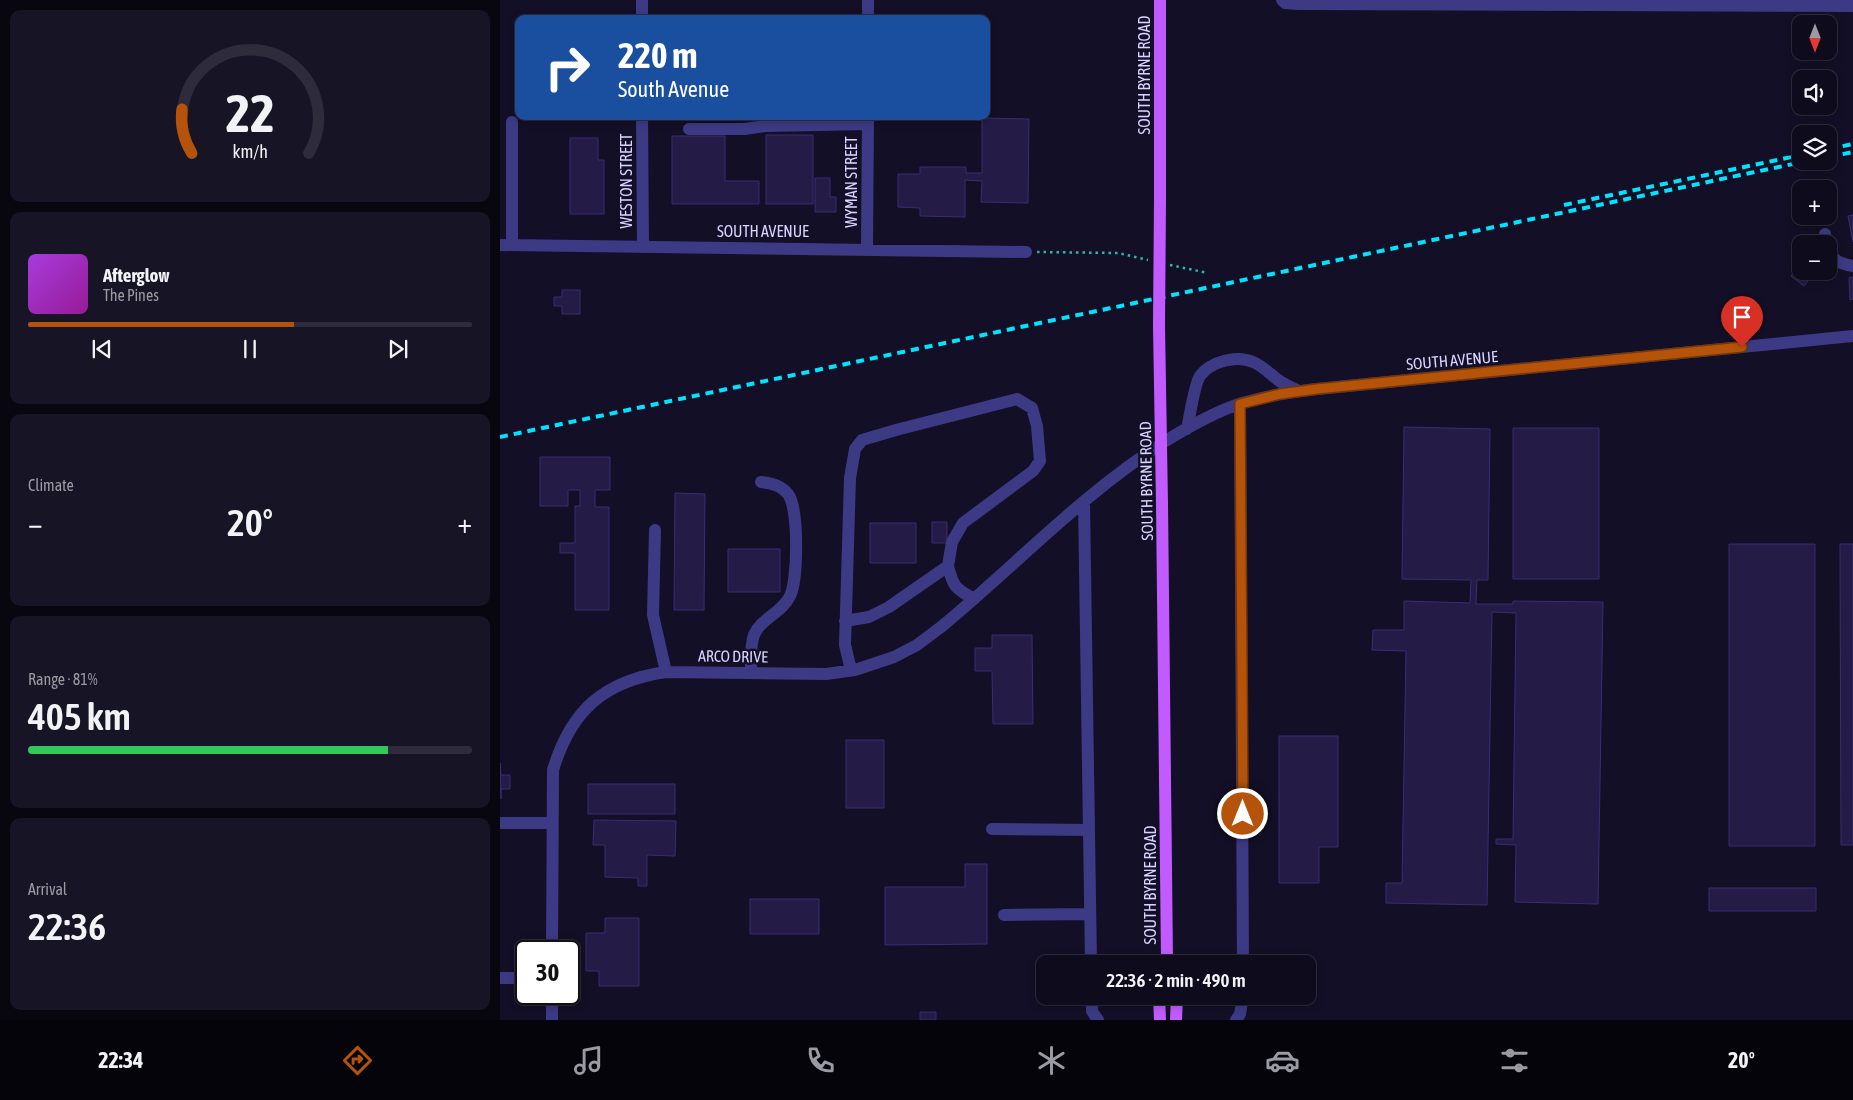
<!DOCTYPE html>
<meta charset="utf-8">
<style>
body{margin:0;font-family:"Asap Condensed",sans-serif;background:#171425;color:#f1f3f6;height:100vh;display:flex;flex-direction:column;font-size:19px;white-space:nowrap}
*{box-sizing:border-box;margin:0}
p{font-size:16px;color:#9b9ba3}
.icon{flex:none;width:28px;height:28px;fill:none;stroke:currentColor;stroke-width:2;stroke-linecap:round;stroke-linejoin:round}
.map{position:relative;flex:1;overflow:hidden}
.drawer{display:flex;flex-direction:column;gap:10px;padding:10px;background:#08060f;width:500px}
.drawer>*{flex:none}
.top-card{position:absolute;left:15px;top:15px;width:475px;height:105px;border-radius:10px;box-shadow:0 2px 8px #0003,0 0 0 1px #2e2b3b;background:#1a4fa0;color:#fff;overflow:hidden}
.needle{width:32px;rotate:180deg}
.fabs{position:absolute;left:1292px;top:15px;display:grid;gap:10px}
.fabs a{display:grid;place-items:center;width:45px;height:45px;border-radius:10px;background:#0e0b1c;box-shadow:0 2px 8px #0003,0 0 0 1px #2e2b3b;font-size:25px}
.speed{position:absolute;left:15px;top:940px;display:flex;gap:10px;font-size:25px;font-weight:700;text-align:center}
.speed>*{display:grid;place-content:center;width:65px;height:65px;border-radius:50%;background:#0e0b1c;box-shadow:0 2px 8px #0003,0 0 0 1px #2e2b3b;line-height:1}
.speed .limit{border:2px solid #111;border-radius:8px;background:#fff;color:#111}
.pin{position:absolute;display:grid;place-items:center;width:42px;height:42px;color:#fff;margin:-51px -21px;border-radius:50% 50% 50% 0;rotate:-45deg;box-shadow:0 0 5px #0007}
.pin .icon{rotate:45deg}
.me{position:absolute;width:55px;margin:-28px;rotate:0deg;stroke-linejoin:round;filter:drop-shadow(0 0 4px #0008)}
.turn{display:flex;align-items:center;gap:18px;height:105px;padding:0 20px;font-size:22px}
.turn .icon{width:65px;height:65px;stroke-width:2.5}
.turn b{display:block;font-size:35px;line-height:42px}
.big{font-size:38px;font-weight:600;line-height:1.1}
.drawer .tile{flex:1;display:flex;flex-direction:column;justify-content:center;gap:8px;min-width:0;padding:0 18px;border-radius:10px;background:#171425}
.drawer .dial{align-items:center;gap:0}
.dial svg{height:130px;overflow:visible;fill:none;stroke:#2e2b3b;stroke-width:7;stroke-linecap:round;text-anchor:middle}
.dial text{fill:#f1f3f6;stroke:none}
.song{display:flex;align-items:center;gap:15px}
.cover{width:60px;height:60px;border-radius:8px;background:linear-gradient(135deg,hsl(280 70% 55%),hsl(300 70% 35%))}
.played{height:5px;border-radius:2px;background:linear-gradient(90deg,#b45309 60%,#2e2b3b 60%)}
.keys{display:flex;justify-content:space-around;direction:ltr}
.heat{display:flex;justify-content:space-between;align-items:center;font-size:28px;direction:ltr}
.charge{height:8px;border-radius:4px;background:linear-gradient(90deg,#34c759 81%,#2e2b3b 0)}
.trip{position:absolute;left:536px;top:955px;width:280px;height:50px;border-radius:10px;background:#0e0b1c;box-shadow:0 2px 8px #0003,0 0 0 1px #2e2b3b;font-weight:600;line-height:50px;text-align:center}
.tab-bar{display:flex;height:80px;justify-content:space-around;align-items:center;background:#06040b;color:#9b9ba3}
.tab-bar .icon{width:35px;height:35px}
.tab-bar .current{color:#b45309}
.tab-bar b{font-size:22px;color:#f1f3f6}
main{display:flex;flex:1;min-height:0}
.map>svg:first-child{display:block}
.building{fill:#241b47;stroke:#3b2d73}
.lines{fill:none;stroke-linecap:round;stroke-linejoin:round}
.path{stroke:#2fb8b0;stroke-width:2.5;stroke-dasharray:2.5 4;stroke-linecap:butt}
.minor{stroke:#3d3a85;stroke-width:12}
.major{stroke:#c25bff;stroke-width:12}
.rail{stroke:#00e5ff;stroke-width:4;stroke-dasharray:8 6;stroke-linecap:butt}
.major-bridge{stroke:#c25bff;stroke-width:12}
.route-casing{stroke:#753606;stroke-width:12}
.route{stroke:#b45309;stroke-width:9}
.labels{text-anchor:middle;dominant-baseline:central;stroke-width:5;stroke-linejoin:round;paint-order:stroke}
.street-label{font-size:16px;fill:#d9d4ff;stroke:#130f26}
</style>
<main>
<section class="drawer">
<div class="tile dial"><svg viewBox="0 0 100 80">
<path d="M14 69A42 42 0 1 1 86 69"/>
<path d="M14 69A42 42 0 0 1 8 42" stroke="#b45309"/>
<text x="50" y="56" font-size="32" font-weight="700">22</text>
<text x="50" y="72" font-size="11">km/h</text>
</svg></div>
<div class="tile">
<div class="song"><i class="cover"></i><div><b>Afterglow</b><p>The Pines</p></div></div>
<div class="played"></div>
<div class="keys"><svg class="icon" aria-label="previous" viewBox="0 0 24 24"><path d="M18 5L8 12l10 7zM5 5v14"/></svg><svg class="icon" aria-label="pause" viewBox="0 0 24 24"><path d="M8 5v14M16 5v14"/></svg><svg class="icon" aria-label="next" viewBox="0 0 24 24"><path d="M6 5l10 7-10 7zM19 5v14"/></svg></div>
</div>
<div class="tile"><p>Climate</p>
<div class="heat"><a>−</a><b class="big">20°</b><a>+</a></div>
</div>
<div class="tile"><p>Range · 81%</p><b class="big">405 km</b><div class="charge"></div></div>
<div class="tile"><p>Arrival</p><b class="big">22:36</b></div>
</section>
<div class="map">
<svg width="1353" height="1020" viewBox="0 0 1353 1020">
<rect width="100%" height="100%" fill="#130f26"/>
<path class="building" d="M482 118 529 119 528 203 481 202 482 181 465 180V217L420 216V208L398 207V174H420V167H466V173H482Z
M266 135H313V204H266Z
M172 136H225V181H259V204H172Z
M70 138H98V160H104V214H70Z
M315 178H330V197H336V212H315Z
M1353 215V242L1348 216Z
M1301 263V271H1316L1304 286 1291 276Z
M1353 277V299L1350 300 1349 278Z
M62 290H80V314H62V306H54V297H62Z
M904 427 990 429 988 580H977L976 604H1013V601L1103 602 1098 904 1015 902 1016 845 996 844V839H1013L1016 613 992 612 987 905 886 903V883H902L906 651 872 650 873 630H904V601L970 603 971 580 902 579Z
M1013 428H1099V579H1013Z
M40 457H110V490H95V507H109V610H75V553H60V543H75V506H80V490H68V506H40Z
M175 493 205 494 204 610H174Z
M432 522H447V543H432Z
M370 523H416V563H370Z
M1229 544H1315V846H1229Z
M1340 544H1353V845H1341Z
M228 549H280V592H228Z
M492 635H532L533 724H493L492 671H475V648H492Z
M779 736H838V847H819V883H779Z
M346 740H384V808H346Z
M0 763 1 775H10V789H1V799Z
M88 784H175V814H88Z
M94 820 176 821 175 856 147 855V886H138V878L105 877V845H93Z
M465 864H487V944L385 945V887H465Z
M1209 888H1316V911H1209Z
M250 899H319V934H250Z
M105 918H139V986H99V971H86V933H105Z
M420 1012H436V1020H420Z"/>
<g class="lines">
<path class="path" d="M537 252 618 253 648 260
M670 265 708 273"/>
<path class="minor" d="M142 0V19
M368 0V19
M782 0 785 3 798 4 1353 6
M142 116 143 246
M12 122V245
M189 129H244L266 126 368 124
M1325 234 1326 244
M0 245 526 252
M367 248 368 116
M1329 251C1334 262 1342 264 1353 266
M740 404 743 964
M687 429C690 416 694 385 700 376 711 361 737 355 753 362 763 366 770 374 778 380 785 385 792 388 799 391
M584 502 591 964
M155 530 153 615 166 672
M345 621 369 617 389 607 448 566C453 587 456 589 474 599
M351 670 345 645 350 478 355 449 362 440 396 430 517 399 532 408 537 426 540 461 533 471 463 523 452 542 448 566
M251 673C251 661 250 646 254 635 261 618 282 613 290 596 298 580 299 508 288 494 282 486 271 483 261 482
M0 823H52
M492 829 589 830
M504 915 590 914
M52 951 53 770C71 710 104 681 166 672L326 674 355 670 394 657 417 645 441 627C515 566 582 494 664 442 688 427 714 412 742 403 766 396 791 392 817 389L1353 336
M0 978H26
M52 994V1020
M592 996V1011L598 1020
M736 1020 740 1014 743 996"/>
<path class="major" d="M660 0V199
M662 504 667 961 666 964
M659 996 660 1020
M676 1020 677 996"/>
<path class="rail" d="M1329 149 1353 144
M1329 157 1353 152
M1064 205 1301 155
M0 437 1307 161"/>
<path class="major-bridge" d="M660 199 659 326 662 504"/>
</g>
<g class="lines">
<defs>
<path id="route" d="M743 814 740 404 780 394 817 389 1242 347"/>
</defs>
<use href="#route" class="route-casing"/>
<use href="#route" class="route"/>
</g>
<g class="labels">
<g class="street-label">
<text transform="translate(644 75) rotate(-90)">SOUTH BYRNE ROAD</text>
<text transform="translate(126 181) rotate(-90)">WESTON STREET</text>
<text transform="translate(351 182) rotate(-90)">WYMAN STREET</text>
<text x="263" y="231">SOUTH AVENUE</text>
<text transform="translate(952 360) rotate(-5)">SOUTH AVENUE</text>
<text transform="translate(646 481) rotate(-91)">SOUTH BYRNE ROAD</text>
<text transform="translate(233 656) rotate(1)">ARCO DRIVE</text>
<text transform="translate(650 885) rotate(-90)">SOUTH BYRNE ROAD</text>
</g>
</g>
</svg>
<div class="fabs">
<a><svg class="needle" viewBox="-14 -14 28 28"><path d="M0-13l5 13h-10z" fill="#e53935"/><path d="M0 13l5-13h-10z" fill="#9b9ba3"/></svg></a>
<a><svg class="icon" aria-label="sound" viewBox="0 0 24 24"><path d="M4 9h4l5-4v14l-5-4H4zM17 9q2 3 0 6"/></svg></a>
<a><svg class="icon" aria-label="layers" viewBox="0 0 24 24"><path d="M12 4l9 5-9 5-9-5zM3 14l9 5 9-5"/></svg></a>
<a>+</a>
<a>−</a>
</div>
<div class="speed"><div class="limit">30</div></div>
<div class="pin" style="left:1242px;top:347px;background:#d93025"><svg class="icon" aria-label="arrive" viewBox="0 0 24 24"><path d="M6 21V4h12l-3 4 3 4H6"/></svg></div>
<svg class="me" style="left:743px;top:814px" viewBox="-20 -20 40 40"><circle r="17" fill="#b45309" stroke="#fff" stroke-width="3"/><path d="M0-11L8 9 0 5-8 9z" fill="#fff"/></svg>
<div class="trip">22:36 · 2 min · 490 m</div>
<div class="top-card">
<div class="turn"><svg class="icon" aria-label="right" viewBox="0 0 24 24"><path d="M7 20v-9h11M14 6l5 5-5 5"/></svg><div><b>220 m</b>South Avenue</div></div>
</div>
</div>
</main>
<nav class="tab-bar">
<b>22:34</b>
<svg class="icon current" aria-label="directions" viewBox="0 0 24 24"><path d="M12 3l9 9-9 9-9-9zM9 14v-3h6M13 9l2 2-2 2"/></svg>
<svg class="icon" aria-label="music" viewBox="0 0 24 24"><path d="M9 18V5l10-2v13"/><circle cx="6" cy="18" r="3"/><circle cx="16" cy="16" r="3"/></svg>
<svg class="icon" aria-label="phone" viewBox="0 0 24 24"><path d="M5 4h4l2 5-3 2q2 4 5 5l2-3 5 2v4C11 20 4 13 5 4z"/></svg>
<svg class="icon" aria-label="climate" viewBox="0 0 24 24"><path d="M12 3v18M4 7l16 10M4 17L20 7"/></svg>
<svg class="icon" aria-label="car" viewBox="0 0 24 24"><path d="M5 17H2v-5l4-1 3-4h7l3 4 3 1v5h-3M9 17h6M6 11h13"/><circle cx="7" cy="17" r="2"/><circle cx="17" cy="17" r="2"/></svg>
<svg class="icon" aria-label="filters" viewBox="0 0 24 24"><path d="M4 7h16M4 17h16"/><circle cx="9" cy="7" r="2"/><circle cx="15" cy="17" r="2"/></svg>
<b>20°</b>
</nav>
